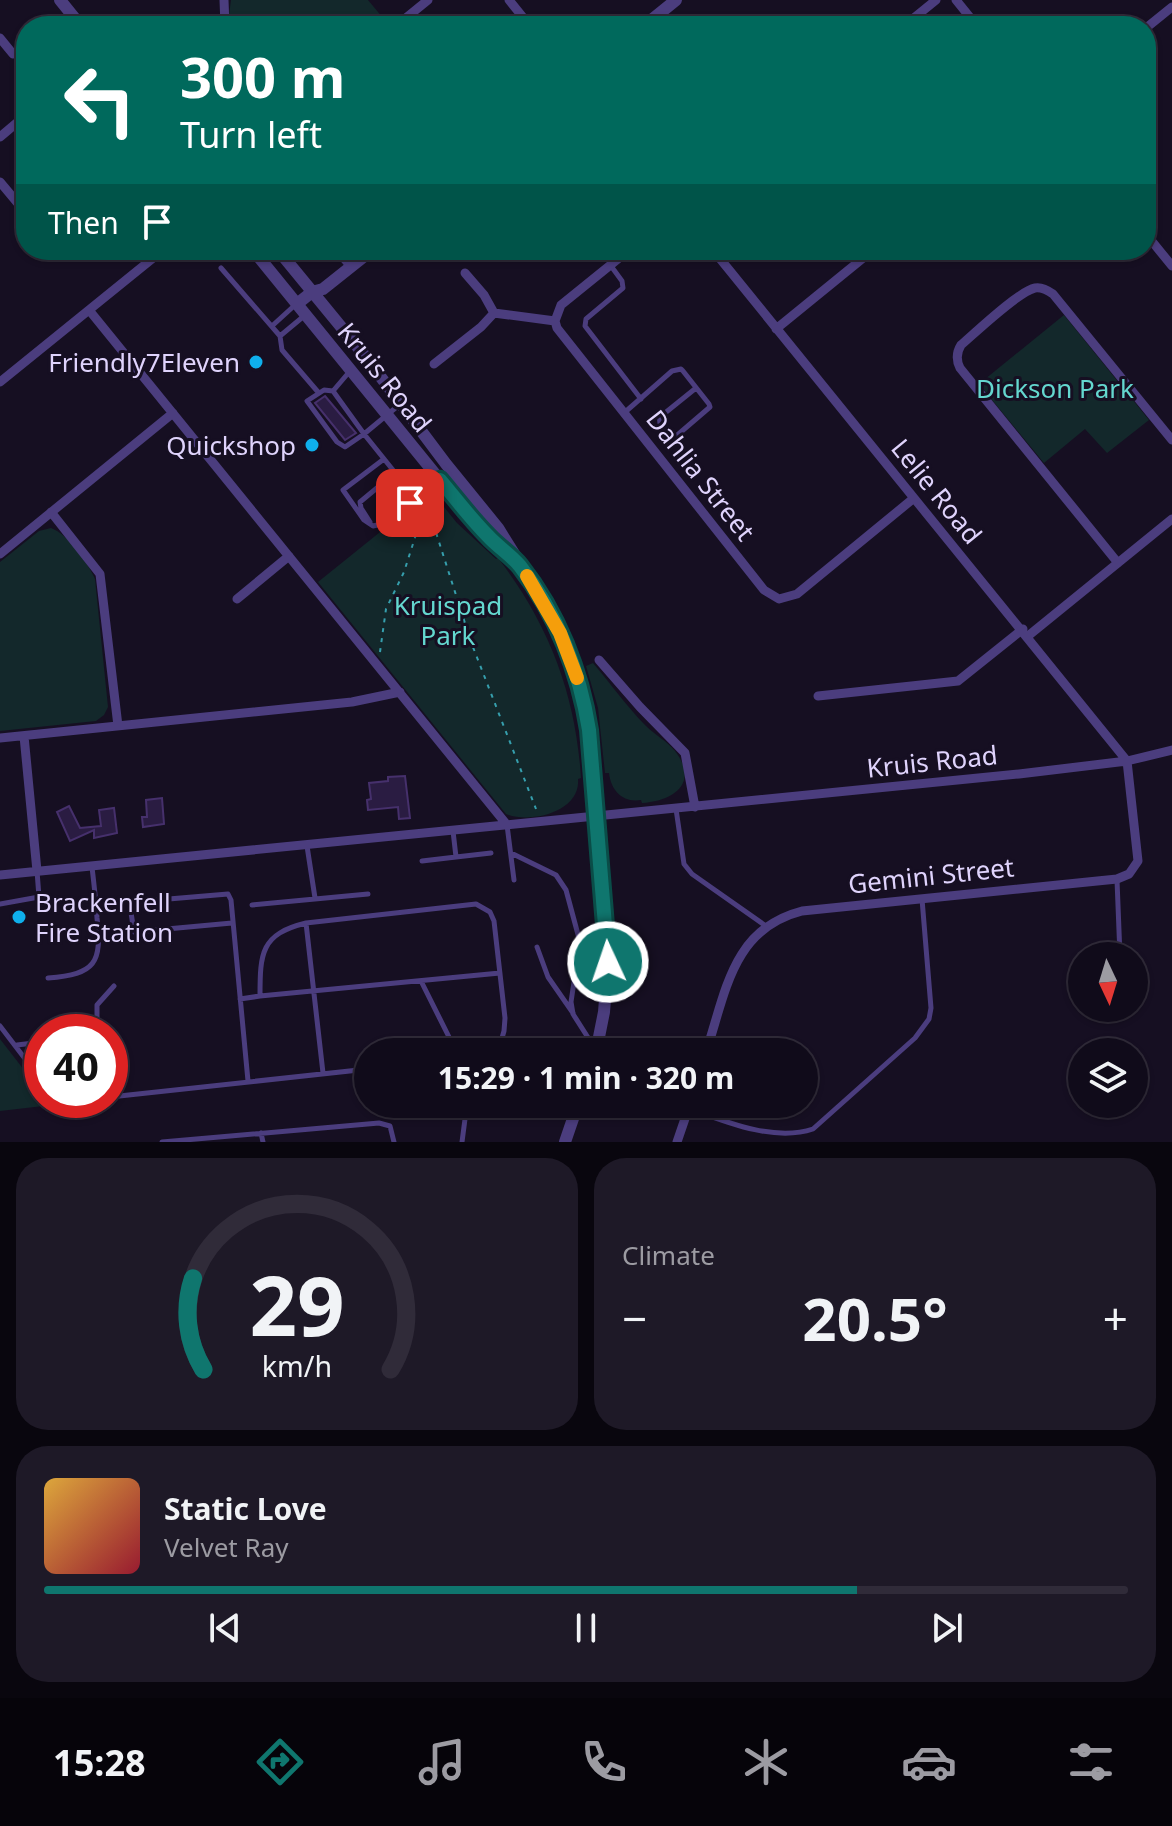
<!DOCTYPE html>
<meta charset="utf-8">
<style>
body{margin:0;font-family:"Noto Sans",sans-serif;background:#1e1927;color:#f1f3f6;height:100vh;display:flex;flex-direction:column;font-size:30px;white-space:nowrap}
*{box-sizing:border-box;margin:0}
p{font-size:26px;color:#9c9ba2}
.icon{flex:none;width:44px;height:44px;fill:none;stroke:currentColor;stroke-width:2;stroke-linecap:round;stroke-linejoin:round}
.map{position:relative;height:1142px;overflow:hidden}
.sheet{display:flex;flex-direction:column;gap:16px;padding:16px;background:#09060e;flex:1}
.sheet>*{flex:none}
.top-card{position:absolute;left:16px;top:16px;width:1140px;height:244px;border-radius:32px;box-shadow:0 2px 6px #0004,0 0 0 2px #302b39;background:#00695c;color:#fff;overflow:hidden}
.needle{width:52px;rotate:176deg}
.controls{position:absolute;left:1068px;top:942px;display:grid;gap:16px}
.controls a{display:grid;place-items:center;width:80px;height:80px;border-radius:50%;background:#100b1a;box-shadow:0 2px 6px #0004,0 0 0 2px #302b39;font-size:40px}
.speed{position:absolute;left:24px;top:1014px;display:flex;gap:16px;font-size:40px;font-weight:700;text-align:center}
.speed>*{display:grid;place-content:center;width:104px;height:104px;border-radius:50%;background:#100b1a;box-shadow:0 2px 6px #0004,0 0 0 2px #302b39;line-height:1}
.speed .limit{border:12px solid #d22;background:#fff;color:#111}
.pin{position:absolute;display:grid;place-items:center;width:68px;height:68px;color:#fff;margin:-34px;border-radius:16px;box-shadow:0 4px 12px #0006}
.me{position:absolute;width:88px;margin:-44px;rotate:357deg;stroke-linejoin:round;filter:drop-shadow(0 0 6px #0008)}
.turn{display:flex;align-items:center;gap:28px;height:168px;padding:0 32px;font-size:36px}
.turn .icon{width:104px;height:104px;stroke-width:2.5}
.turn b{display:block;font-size:56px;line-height:68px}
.then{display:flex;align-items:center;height:76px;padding:0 32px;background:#0003;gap:16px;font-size:30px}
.big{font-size:60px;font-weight:700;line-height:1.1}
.sheet .tile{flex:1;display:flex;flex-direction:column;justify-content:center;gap:12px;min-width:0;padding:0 28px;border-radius:32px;background:#1e1927}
.sheet .dial{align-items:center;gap:0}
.dial svg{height:208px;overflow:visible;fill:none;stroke:#302b39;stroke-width:7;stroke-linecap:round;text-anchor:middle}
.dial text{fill:#f1f3f6;stroke:none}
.song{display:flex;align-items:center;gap:24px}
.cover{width:96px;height:96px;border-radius:12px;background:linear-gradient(135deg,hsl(40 70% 55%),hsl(350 70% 35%))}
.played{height:8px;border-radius:4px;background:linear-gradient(90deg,#0f766e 75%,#302b39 75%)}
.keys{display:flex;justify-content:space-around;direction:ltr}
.heat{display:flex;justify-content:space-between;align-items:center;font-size:44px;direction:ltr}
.sheet .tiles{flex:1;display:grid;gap:16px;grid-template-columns:1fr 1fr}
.tile:last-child{grid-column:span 2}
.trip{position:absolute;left:354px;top:1038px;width:464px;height:80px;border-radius:40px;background:#100b1a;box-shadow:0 2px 6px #0004,0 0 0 2px #302b39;font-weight:700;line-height:80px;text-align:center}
.tabs{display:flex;height:128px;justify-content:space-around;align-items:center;background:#06040a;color:#9c9ba2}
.tabs .icon{width:56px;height:56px}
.tabs .selected{color:#0f766e}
.tabs b{font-size:36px;color:#f1f3f6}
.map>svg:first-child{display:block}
.green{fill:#13282b}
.building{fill:#2a1c42;stroke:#46306c;stroke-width:2}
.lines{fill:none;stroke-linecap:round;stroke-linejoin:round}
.path{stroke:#369fad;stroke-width:2;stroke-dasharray:4 6;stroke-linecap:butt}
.service{stroke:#4b3d7e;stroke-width:5}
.minor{stroke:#4b3d7e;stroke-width:9}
.tertiary{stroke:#4b3d7e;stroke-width:12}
.route-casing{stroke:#0a4d48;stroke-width:20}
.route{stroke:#0f766e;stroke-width:14}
.slow{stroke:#f59e0b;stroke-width:14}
.poi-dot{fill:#0fafec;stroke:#160f22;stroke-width:3}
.labels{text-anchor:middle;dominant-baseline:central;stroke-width:6;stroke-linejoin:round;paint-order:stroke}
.poi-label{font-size:26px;fill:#dfd3fc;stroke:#160f22;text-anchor:end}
.street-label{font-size:26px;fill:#dfd3fc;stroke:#160f22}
.park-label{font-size:26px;fill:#64d7cf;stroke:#160f22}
</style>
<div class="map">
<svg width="1172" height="1142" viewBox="0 0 1172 1142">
<rect width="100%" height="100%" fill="#160f22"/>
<path class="green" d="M231 0H368L388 24 233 26 229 15Z
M1064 315 1149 420 1107 453 1085 429 1044 463 979 384Z
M431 491 457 523 496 559 498 558C549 624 576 695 581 778L578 779C581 812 530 824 506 814L318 582Z
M51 528C68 534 88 563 95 579L108 707 104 715 96 721 0 731V562L39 531Z
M593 663C611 684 627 707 646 726 655 735 667 741 675 751 700 783 673 801 642 803L641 800C623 803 611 791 609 773H605L598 708 586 666Z
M0 1039 42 1093V1100H48L52 1105 0 1111Z"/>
<path class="building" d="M325 396 356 433 345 440 315 403Z
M405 776 410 818 399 819 398 807 368 810 367 800 371 799 369 783 388 781V777Z
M162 798 164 824 143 827 142 817H147L146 800Z
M69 806 80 828 101 826 99 810 114 808 117 833 94 838V830L70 841 57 812Z"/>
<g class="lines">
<path class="path" d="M424 495 471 642 536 809
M380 652 386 609 404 572 426 503"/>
<path class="service" d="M299 250 306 256 317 250
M334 250 349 267
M611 266 622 281 623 288 586 319 585 326 641 399
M221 268 280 336 282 350 318 392
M272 326 295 305
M280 336 304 316
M333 391 324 390 307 401 337 442 345 447 364 434 413 495
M333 391 364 434 399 405
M333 391 350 371
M624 413 672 371 681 369 683 371 709 404 710 407 675 437C666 436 658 425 660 417L696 388
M384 459 343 490 364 520 373 526 386 523 410 503 416 491 439 480
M407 486 418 482 429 467
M370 522 361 508 360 502 395 473
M676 809 684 864 692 874 766 926
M507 825 514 880
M453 831 456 857 491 853
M307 846 315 898
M511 853 556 875 566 890 580 942 571 1002 573 1014 594 1047
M422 861 456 857
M1117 880 1120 956
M0 904 39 897 37 871
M252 905 368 894
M232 923 134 932 130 906 133 902 228 894 231 900 248 1081
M306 923 323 1073
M537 947 548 977 573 1013
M48 978C96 974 102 963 97 918 96 901 94 884 92 867
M421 981 449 1037 453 1052
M240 999 260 996
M0 1026 42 1081
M97 1032V1005L114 986
M17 1045 42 1042
M498 1052 504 1031 505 1018 494 921 490 912 476 904 306 923C261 934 260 953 260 996L500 973
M110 1097 368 1069
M58 1100H79
M453 1104 465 1119
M688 1108C726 1122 774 1142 813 1129L915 1038 929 1019 931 1008 922 899
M261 1133 263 1142
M162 1142 379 1123 390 1126 394 1142
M462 1142 465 1119 471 1104"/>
<path class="minor" d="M224 0 225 26
M509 0 530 26
M956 0 977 26
M396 26 428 0
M904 26 936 0
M1146 28 1172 7
M0 38 13 54
M0 137 26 115
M0 182 26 213
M1146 234 1172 266
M629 250 561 305 555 321 557 328 764 590 779 599 797 594 914 498
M713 250 1127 761
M465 273 484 295 494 313
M89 310 507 825
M494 313 555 321
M776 329 873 250
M434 364 481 327 494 313
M0 382 163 250
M51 512 100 574 118 726
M0 554 173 413
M1118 563 960 368C956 360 956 353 961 345 975 333 1019 291 1035 288 1042 287 1047 290 1053 294L1172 440
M237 599 289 556
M1028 636 1172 519
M599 660 640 707 685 753 695 807
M818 696 958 681 1023 629
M24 736 37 871
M0 738 352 702 400 692
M0 875 1019 774 1127 761 1172 750
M706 1052C726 992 732 929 802 911L1117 879 1129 874 1138 861 1127 761
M677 1142 690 1104"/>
<path class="tertiary" d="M60 0 81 26
M644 26 676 0
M253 250 440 480 489 537 511 556
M278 250 365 356 446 464 498 528 541 597 564 641 586 714 605 909 608 962 604 1012 596 1052
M297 304 312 292 323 289 372 250
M565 1142 578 1104"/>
</g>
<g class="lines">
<defs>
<path id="route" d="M410 503C416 489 426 485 440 480 456 499 471 519 488 536 498 547 511 555 520 566 557 613 580 672 589 730L608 962"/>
</defs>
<use href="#route" class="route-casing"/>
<use href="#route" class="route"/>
<path class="slow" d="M527 576 560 633 577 678"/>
</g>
<g class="poi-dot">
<circle cx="256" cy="362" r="8"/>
<circle cx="312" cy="445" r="8"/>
<circle cx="19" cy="917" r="8"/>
</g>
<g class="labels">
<g class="poi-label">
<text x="240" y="362">Friendly7Eleven</text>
<text x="296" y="445">Quickshop</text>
<text x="35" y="902" text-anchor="start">Brackenfell<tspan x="35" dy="30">Fire Station</tspan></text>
</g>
<g class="street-label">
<text transform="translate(385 377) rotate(51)">Kruis Road</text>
<text transform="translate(701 475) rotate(52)">Dahlia Street</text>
<text transform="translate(937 491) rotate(51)">Lelie Road</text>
<text transform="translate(932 761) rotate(-6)">Kruis Road</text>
<text transform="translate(931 875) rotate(-6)">Gemini Street</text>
</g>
<g class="park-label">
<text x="1055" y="388">Dickson Park</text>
<text x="448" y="605">Kruispad<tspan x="448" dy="30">Park</tspan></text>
</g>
</g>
</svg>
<div class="controls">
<a><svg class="needle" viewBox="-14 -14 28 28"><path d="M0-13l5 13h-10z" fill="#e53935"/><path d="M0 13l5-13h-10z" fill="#9c9ba2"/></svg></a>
<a><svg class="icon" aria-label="layers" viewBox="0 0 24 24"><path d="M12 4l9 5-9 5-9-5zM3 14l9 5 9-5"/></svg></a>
</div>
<div class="speed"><div class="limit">40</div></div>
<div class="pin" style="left:410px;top:503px;background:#d93025"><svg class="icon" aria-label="arrive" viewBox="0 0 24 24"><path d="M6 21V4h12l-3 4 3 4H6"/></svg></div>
<svg class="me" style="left:608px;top:962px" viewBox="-20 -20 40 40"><circle r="17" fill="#0f766e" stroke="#fff" stroke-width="3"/><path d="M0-11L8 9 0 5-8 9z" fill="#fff"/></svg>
<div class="trip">15:29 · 1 min · 320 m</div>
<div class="top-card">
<div class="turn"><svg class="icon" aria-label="left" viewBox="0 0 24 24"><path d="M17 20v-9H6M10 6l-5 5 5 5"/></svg><div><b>300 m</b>Turn left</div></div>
<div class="then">Then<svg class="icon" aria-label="arrive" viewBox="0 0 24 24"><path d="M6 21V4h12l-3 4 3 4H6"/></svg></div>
</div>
</div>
<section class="sheet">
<div class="tiles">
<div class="tile dial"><svg viewBox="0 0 100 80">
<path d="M14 69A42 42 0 1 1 86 69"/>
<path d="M14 69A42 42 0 0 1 10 34" stroke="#0f766e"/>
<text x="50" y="56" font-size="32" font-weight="700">29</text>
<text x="50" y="72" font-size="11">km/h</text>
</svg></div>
<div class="tile"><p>Climate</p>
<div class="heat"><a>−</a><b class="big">20.5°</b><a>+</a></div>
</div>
<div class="tile">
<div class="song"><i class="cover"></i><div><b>Static Love</b><p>Velvet Ray</p></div></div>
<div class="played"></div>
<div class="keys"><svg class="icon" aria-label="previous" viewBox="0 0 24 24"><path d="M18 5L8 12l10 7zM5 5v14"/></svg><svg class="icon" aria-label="pause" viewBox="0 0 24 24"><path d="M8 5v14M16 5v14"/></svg><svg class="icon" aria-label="next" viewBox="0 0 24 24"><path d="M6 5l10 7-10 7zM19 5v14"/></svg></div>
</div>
</div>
</section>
<nav class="tabs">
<b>15:28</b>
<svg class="icon selected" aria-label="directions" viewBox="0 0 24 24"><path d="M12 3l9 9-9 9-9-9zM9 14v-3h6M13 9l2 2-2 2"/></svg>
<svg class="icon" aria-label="music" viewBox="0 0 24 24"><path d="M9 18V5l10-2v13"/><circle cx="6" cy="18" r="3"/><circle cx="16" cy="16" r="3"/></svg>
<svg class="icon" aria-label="phone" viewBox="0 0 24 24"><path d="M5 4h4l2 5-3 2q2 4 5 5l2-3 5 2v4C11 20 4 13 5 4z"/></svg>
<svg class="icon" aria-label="climate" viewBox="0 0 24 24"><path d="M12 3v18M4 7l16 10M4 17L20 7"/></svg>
<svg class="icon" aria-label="car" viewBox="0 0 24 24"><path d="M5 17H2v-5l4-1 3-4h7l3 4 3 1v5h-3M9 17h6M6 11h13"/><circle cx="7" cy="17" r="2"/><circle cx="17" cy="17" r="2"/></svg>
<svg class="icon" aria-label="filters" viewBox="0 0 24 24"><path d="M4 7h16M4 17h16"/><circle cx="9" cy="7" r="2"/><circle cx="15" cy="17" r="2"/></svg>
</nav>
